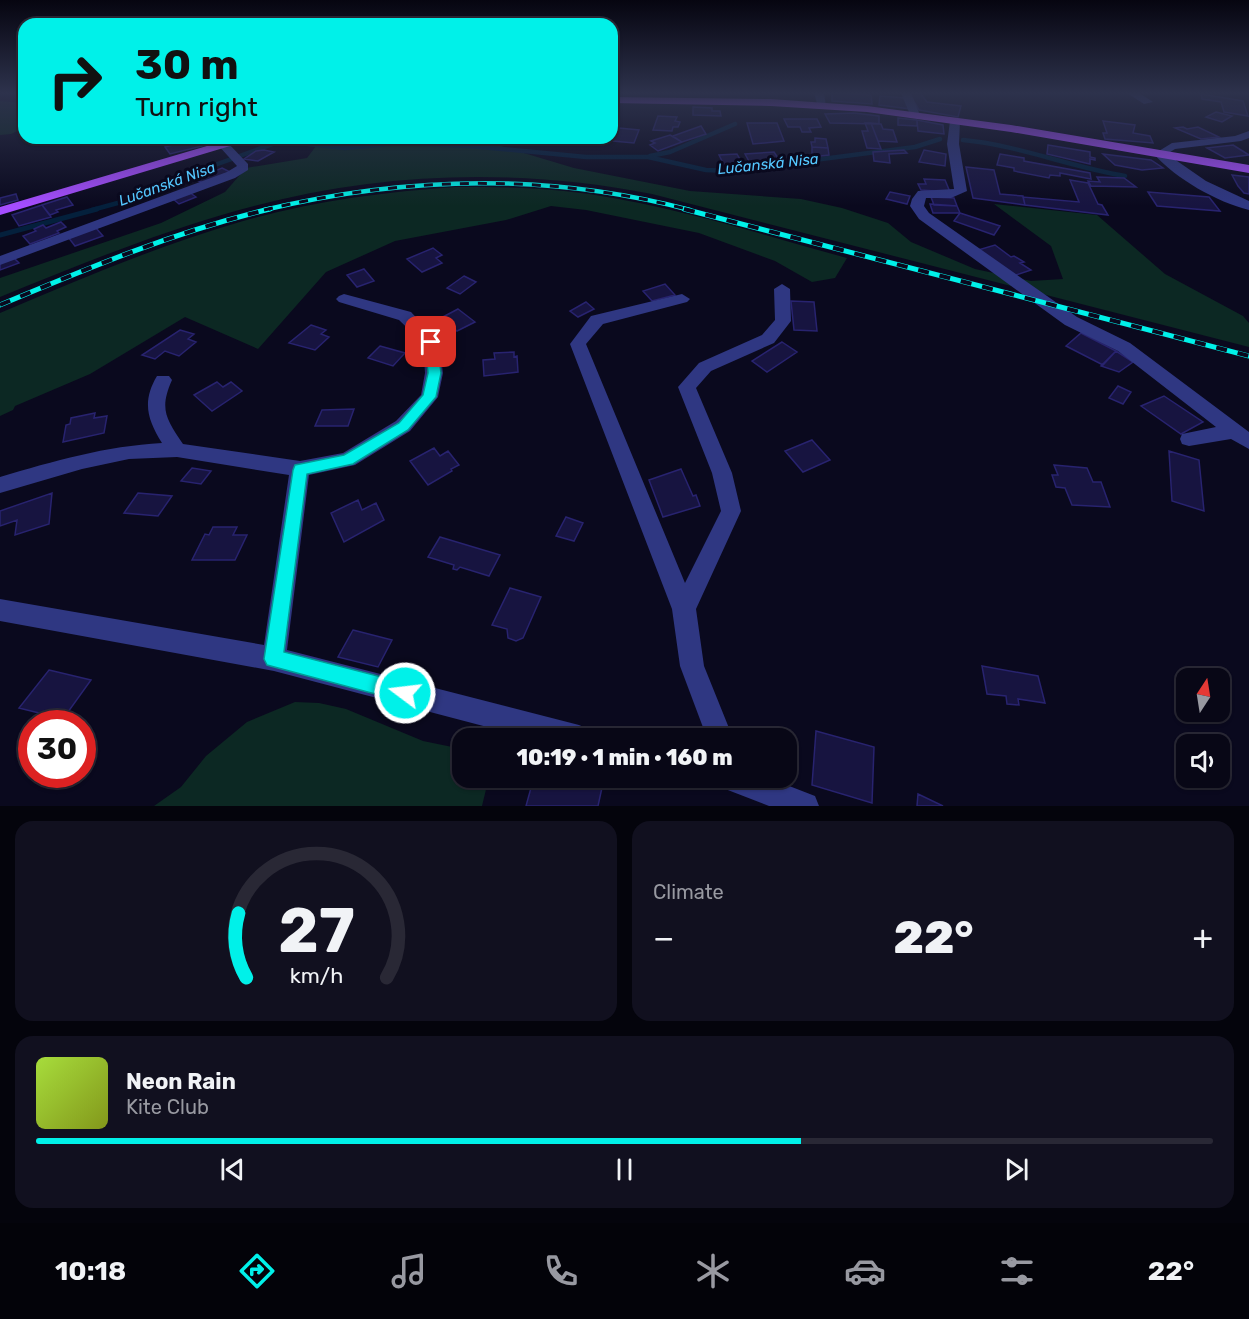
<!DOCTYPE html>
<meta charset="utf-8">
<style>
body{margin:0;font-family:Rubik,sans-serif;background:#11101f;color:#f1f3f6;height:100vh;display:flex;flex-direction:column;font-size:22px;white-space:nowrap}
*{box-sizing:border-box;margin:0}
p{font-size:20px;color:#9899a1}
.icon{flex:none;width:33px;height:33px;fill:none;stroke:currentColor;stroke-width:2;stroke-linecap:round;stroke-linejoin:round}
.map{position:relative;height:806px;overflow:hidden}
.panel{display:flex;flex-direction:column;gap:15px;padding:15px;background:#04040c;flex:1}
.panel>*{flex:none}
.hud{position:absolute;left:18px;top:18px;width:600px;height:126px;border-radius:18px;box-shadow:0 2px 4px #0004,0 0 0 2px #292835;background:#00f1e9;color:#111;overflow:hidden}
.needle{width:39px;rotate:12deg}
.fabs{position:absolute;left:1176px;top:668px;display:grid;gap:12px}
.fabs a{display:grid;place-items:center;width:54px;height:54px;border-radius:12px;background:#080716;box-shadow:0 2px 4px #0004,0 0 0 2px #292835;font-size:30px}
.speed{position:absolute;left:18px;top:710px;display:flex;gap:12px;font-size:30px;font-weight:700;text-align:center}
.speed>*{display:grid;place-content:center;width:78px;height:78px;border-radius:50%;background:#080716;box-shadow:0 2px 4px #0004,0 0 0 2px #292835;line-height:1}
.speed .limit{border:9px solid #d22;background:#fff;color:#111}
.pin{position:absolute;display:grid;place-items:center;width:51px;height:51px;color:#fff;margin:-26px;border-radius:12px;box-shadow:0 3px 9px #0006}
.me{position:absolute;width:66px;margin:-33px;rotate:285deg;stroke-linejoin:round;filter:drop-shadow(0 0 4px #0008)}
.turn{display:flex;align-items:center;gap:21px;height:126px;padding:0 18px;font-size:27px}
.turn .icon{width:78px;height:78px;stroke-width:2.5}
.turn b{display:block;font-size:42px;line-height:51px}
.big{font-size:45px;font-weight:800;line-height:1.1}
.panel .tile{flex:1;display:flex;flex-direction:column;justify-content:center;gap:9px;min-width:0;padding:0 21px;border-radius:18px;background:#11101f}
.panel .dial{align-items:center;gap:0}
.dial svg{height:156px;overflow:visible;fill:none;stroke:#292835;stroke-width:7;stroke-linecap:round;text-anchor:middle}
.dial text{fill:#f1f3f6;stroke:none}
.song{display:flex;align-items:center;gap:18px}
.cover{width:72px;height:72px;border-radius:9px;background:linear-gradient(135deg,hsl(80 70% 55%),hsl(70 70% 35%))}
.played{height:6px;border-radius:3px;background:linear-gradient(90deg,#00f1e9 65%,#292835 65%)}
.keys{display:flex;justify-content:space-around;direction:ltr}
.heat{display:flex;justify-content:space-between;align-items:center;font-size:33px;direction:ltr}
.panel .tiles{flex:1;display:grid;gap:15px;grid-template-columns:1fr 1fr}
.tile:last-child{grid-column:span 2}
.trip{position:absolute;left:452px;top:728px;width:345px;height:60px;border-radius:18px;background:#080716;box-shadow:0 2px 4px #0004,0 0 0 2px #292835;font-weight:800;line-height:60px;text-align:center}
.tabs{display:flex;height:96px;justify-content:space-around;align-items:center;background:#030309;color:#9899a1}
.tabs .icon{width:42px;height:42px}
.tabs .current{color:#00f1e9}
.tabs b{font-size:27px;color:#f1f3f6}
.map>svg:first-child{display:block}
.green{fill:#0c2823}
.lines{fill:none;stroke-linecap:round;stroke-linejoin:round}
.stream-far1{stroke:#04203c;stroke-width:4.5}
.stream{stroke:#04203c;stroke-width:5}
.building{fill:#171440;stroke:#28236f;stroke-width:1.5}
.minor{fill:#2f3782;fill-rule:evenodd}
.major{fill:#a54dff;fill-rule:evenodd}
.rail-far1-casing{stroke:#00f1e9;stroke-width:4.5}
.rail-casing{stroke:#00f1e9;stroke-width:5}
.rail-far1{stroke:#0a091e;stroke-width:3;stroke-dasharray:9;stroke-linecap:butt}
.rail{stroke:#0a091e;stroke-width:4;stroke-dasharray:11;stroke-linecap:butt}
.route{fill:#00f1e9;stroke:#009d97;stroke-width:1.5}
.labels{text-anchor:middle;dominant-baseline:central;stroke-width:6;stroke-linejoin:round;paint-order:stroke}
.far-water-label{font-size:15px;font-style:italic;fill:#54c7ff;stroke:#0a091e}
</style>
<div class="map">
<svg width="1249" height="806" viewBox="0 0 1249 806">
<rect width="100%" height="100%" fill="#0a091e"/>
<path class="green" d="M0 101 24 103V128L11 134 0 135Z
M429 139 441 146 451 143 484 141 574 168 690 191 801 199 842 208 888 223 911 242 975 269 1031 281 1063 279 1051 246 994 204 1097 215 1165 274 1243 316 1249 323V347L652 194C515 167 374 172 239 210 157 233 78 265 0 297V278L161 223 225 192 246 168 307 158 316 146H365Z
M455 187C492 187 528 187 564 191 660 201 755 233 847 258L835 278 812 282 775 261 699 233 586 210 551 206 506 220 395 241 326 272 258 349 185 317 90 374 15 406 13 410 0 416V313C80 279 160 245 243 221 313 201 384 192 455 187Z
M295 702 319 703 346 709 423 741 462 749V777H489L482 806H154L181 787 206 756 247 722Z"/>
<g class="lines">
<path class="stream-far1" d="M963 140C1018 145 1070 167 1125 176
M650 156 670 152 735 124
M92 210 125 201 187 175 281 141 345 148 400 143 470 146 586 157H648L706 170 729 171 915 147 940 139"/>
<path class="stream" d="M0 235 97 209"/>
</g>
<path class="building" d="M832 93 871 95 872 104 832 101Z
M909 93H920L927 102 961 106 958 117 919 110Z
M1201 94 1243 101 1248 116 1224 112 1221 102 1202 99Z
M880 96 906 98 911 109 879 105Z
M693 107 712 108V111H720L721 116 693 115Z
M1216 112 1232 116 1222 122 1206 117Z
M854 113 879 116V124L830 123 825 114Z
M658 116 677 117 675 121 680 122 678 127H673L672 131 653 130Z
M898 118 917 120V126L898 125Z
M784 119H817L821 127 809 128 811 132H802L800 127H788Z
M917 120 943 125 944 134 918 131Z
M1103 121 1135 125 1133 133 1150 136 1153 143 1105 139 1103 133H1107Z
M747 123H777L784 141 753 144Z
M865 123H871L881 149 867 148 862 131H868Z
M871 123 881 124 883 129 893 130 897 142 878 141Z
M701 126 706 134 682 142 673 136Z
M1183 127 1187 129 1198 127 1219 137 1201 139 1175 128Z
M619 128 639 130 634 143 613 141V133L616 134Z
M670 135 682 142 658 151 650 145 655 143 651 141Z
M201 138 206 145 170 154 165 147Z
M815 138 826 139 828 148 812 147 811 142H815Z
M1048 145 1090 152V157L1095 158V160L1090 159V164L1047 154Z
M1233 145 1249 155 1225 158 1207 148Z
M812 147 828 148 829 155 812 157Z
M264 150 274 152 258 161 244 159 256 151Z
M904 150 907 153 889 154 890 163 874 161 873 152Z
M924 150 946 154 945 166 919 162Z
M774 152 780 161 750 163 745 154Z
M737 154 742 163 724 165 719 155Z
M1000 154 1024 158V161L1090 173 1091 179 1060 173V176L1050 175 1049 178 1014 171V168L997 165Z
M1103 154 1151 160 1163 168 1142 170 1115 165Z
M966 167 994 170 1000 194 1023 196 1025 205 973 198Z
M222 168 230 172 203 183 195 179Z
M1232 175 1249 177V194L1244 193 1238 186Z
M1097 177 1124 178 1136 187 1091 186 1088 181 1100 182Z
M924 179 945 180 950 192 921 190 918 184H926Z
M1070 180 1088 183 1098 204 1102 205 1108 215 1025 205 1023 197 1079 202Z
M189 192 196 197 179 204 172 198Z
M890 192 910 196 907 204 886 199Z
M1148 192 1209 197 1220 211 1157 206Z
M16 194 18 200 0 205V198Z
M67 197 73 205 56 210 58 212 50 215 42 205Z
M931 197 954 198 957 206 934 205Z
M930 204 957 206 960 213H933Z
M42 205 51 217 19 226 12 215Z
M960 213 1000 226 994 235 954 221Z
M61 222 66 227 57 231 59 233 30 244 23 236 36 231 34 229 43 225 46 228Z
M96 228 103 236 75 246 68 237Z
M995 245 1011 257 1014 256 1024 262 1020 263 1031 270 1013 276 978 250Z
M433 248 442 255 436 258 442 263 422 272 407 259Z
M14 258 19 263 0 270V263Z
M364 269 374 281 357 287 347 275Z
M464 276 476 282 460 294 447 288Z
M665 284 675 295 652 301 643 291Z
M791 301 814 302 817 331 794 330Z
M586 302 594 309 578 317 570 311Z
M458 309 475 322 457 331 441 318Z
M311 325 326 330 321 334 329 337 315 350 289 343Z
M180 330 194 334 188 339 196 342 179 356 165 351 155 359 142 355Z
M1081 333 1116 351 1103 365 1066 346Z
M782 342 797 352 767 372 752 361Z
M380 346 405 353 393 366 368 358Z
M1116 351 1133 362 1119 372 1101 366Z
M514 352V357L517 356 518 372 484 376 483 360 495 359 494 353Z
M217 382 223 387 231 382 242 391 212 411 194 395Z
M1118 386 1131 392 1123 404 1109 398Z
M1164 396 1203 422 1181 434 1141 406Z
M354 409 348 426H315L322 410Z
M95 413 94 418 107 416 104 433 63 442 66 425 70 424 71 418Z
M812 440 830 460 803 472 785 451Z
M434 448 440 456 448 451 459 465 451 469 452 471 428 485 410 461Z
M1169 451 1199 460 1204 511 1172 501Z
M1054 465 1087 468 1093 482H1101L1110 507 1072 505 1065 488 1056 487 1052 475H1058Z
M192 468 211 471 201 484 181 481Z
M681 469 693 496 696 495 700 506 663 517 649 480Z
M52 493 49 524 15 535 17 520 0 526V511Z
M138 493 172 496 158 516 124 513Z
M358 500 362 510 376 503 384 520 344 542 331 513Z
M566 517 583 523 574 541 556 536Z
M213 527H237L233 535H247L235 560H192L205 534 209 535Z
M440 537 500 555 489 576 460 567 457 570 453 569 454 565 428 557Z
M510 588 541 597 523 638 516 641 508 638 507 629 492 625Z
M353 630 392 640 378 667 338 657Z
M982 666 1038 676 1045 703 1018 699 1019 705 1007 704 1006 696 987 694Z
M49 670 91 680 63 719 19 708Z
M816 731 874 747 872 803 812 785Z
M534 777H576L603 783 598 806H526Z
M918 794 943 806H917Z"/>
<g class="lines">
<path class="minor" d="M814 93H824L826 107H818Z
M901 93H911L920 115 919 117H911Z
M1127 93H1139L1153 102 1144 104Z
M955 118 960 121 959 144 967 191 951 198H926L924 206 929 213 1077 317 1130 343 1249 432V449L1231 439 1189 446 1182 444 1180 439 1182 434 1216 427 1118 351 1065 325 919 219 910 206 912 199 918 191 954 189 947 144 950 121Z
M1249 131V138L1241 141 1175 149 1167 154 1206 181 1249 201V210C1217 202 1176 179 1154 154L1172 143 1235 136Z
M224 142 228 143 248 164V170L235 178 0 265V256L227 172 237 166 218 145Z
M782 284 790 289 791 321 774 343 711 371 696 388 732 473 741 511 696 609 704 666 733 738H707L680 666 672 609 570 344 591 316 682 294 690 299 687 302 603 324 586 344 685 583 721 511 712 473 678 387 699 363 762 335 775 320 774 289Z
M344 294 411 312 439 342 443 373 438 397 410 431 355 465 309 475 287 650 579 725 588 729 592 738H529L274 671 0 621V599L264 645 289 475 177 457 129 459 82 469 0 493V477C54 461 106 446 162 443 147 419 142 401 157 376H169L172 380C159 409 166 419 183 444L300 461 343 453 396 421 421 395 425 373 423 343 399 320 339 302 336 299 339 296Z
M716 777H766L815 796 819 806H769L720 787Z"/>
<path class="major" d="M612 97 771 99 867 106 1011 125 1249 165V173L1011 132 867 112 771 106 612 103Z
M234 138H252L250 140 0 215V207Z"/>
<defs>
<path id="rail-far1" d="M264 210C405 176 550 173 690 210"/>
<path id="rail" d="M684 209 1249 356
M0 305C88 268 177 231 270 209"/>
</defs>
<use href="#rail-far1" class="rail-far1-casing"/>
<use href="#rail" class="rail-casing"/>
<use href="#rail-far1" class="rail-far1"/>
<use href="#rail" class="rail"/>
</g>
<linearGradient id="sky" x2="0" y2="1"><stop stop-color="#060510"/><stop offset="0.45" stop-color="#2d324c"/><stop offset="1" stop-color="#2d324c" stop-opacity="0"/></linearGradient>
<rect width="1249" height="206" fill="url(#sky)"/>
<path class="route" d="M431 338 437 342 441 373 436 397 408 430 353 464 307 474 284 652 405 683 411 686 414 693 411 700 405 702 267 665 264 659 293 470 295 465 300 464 344 455 399 423 423 395 428 373 425 342Z"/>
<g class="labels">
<g class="far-water-label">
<text transform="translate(768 164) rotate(-6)">Lučanská Nisa</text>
<text transform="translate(167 184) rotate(-20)">Lučanská Nisa</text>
</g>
</g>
</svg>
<div class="fabs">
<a><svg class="needle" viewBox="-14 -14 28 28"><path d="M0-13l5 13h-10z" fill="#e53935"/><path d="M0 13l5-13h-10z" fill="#9899a1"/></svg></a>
<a><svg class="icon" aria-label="sound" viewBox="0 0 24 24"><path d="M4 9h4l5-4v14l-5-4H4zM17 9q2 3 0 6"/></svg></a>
</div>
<div class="speed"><div class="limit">30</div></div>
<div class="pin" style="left:431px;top:342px;background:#d93025"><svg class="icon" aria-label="arrive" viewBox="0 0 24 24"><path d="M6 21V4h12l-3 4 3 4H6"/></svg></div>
<svg class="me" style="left:405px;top:693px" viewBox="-20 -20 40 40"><circle r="17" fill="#00f1e9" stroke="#fff" stroke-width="3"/><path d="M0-11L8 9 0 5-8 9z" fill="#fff"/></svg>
<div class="trip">10:19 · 1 min · 160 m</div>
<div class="hud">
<div class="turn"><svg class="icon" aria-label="right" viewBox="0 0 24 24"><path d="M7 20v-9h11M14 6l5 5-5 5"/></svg><div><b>30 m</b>Turn right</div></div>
</div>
</div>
<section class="panel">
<div class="tiles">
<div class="tile dial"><svg viewBox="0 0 100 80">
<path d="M14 69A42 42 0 1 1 86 69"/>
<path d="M14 69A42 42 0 0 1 10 36" stroke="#00f1e9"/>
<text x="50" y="56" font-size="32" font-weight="700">27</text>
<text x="50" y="72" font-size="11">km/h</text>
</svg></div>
<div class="tile"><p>Climate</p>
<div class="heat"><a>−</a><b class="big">22°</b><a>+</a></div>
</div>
<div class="tile">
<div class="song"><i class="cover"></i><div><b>Neon Rain</b><p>Kite Club</p></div></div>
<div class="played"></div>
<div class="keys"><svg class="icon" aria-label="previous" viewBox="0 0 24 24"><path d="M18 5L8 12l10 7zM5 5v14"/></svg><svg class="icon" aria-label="pause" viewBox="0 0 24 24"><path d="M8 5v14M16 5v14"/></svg><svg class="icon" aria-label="next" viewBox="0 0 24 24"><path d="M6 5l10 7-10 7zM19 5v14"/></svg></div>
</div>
</div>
</section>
<nav class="tabs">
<b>10:18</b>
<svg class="icon current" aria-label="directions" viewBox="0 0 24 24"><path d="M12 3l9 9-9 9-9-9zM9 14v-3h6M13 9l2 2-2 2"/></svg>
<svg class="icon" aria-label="music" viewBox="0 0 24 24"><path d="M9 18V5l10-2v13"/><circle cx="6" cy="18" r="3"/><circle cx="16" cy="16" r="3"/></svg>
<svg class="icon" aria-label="phone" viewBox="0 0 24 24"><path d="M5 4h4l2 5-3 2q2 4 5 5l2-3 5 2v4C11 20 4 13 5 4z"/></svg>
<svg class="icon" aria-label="climate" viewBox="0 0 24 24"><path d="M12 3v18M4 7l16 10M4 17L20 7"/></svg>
<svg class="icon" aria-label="car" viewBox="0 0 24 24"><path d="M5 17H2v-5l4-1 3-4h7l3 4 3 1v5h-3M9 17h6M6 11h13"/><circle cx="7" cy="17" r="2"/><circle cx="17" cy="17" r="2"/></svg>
<svg class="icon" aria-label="filters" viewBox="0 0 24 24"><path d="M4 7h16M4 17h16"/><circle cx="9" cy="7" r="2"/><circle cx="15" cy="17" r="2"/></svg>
<b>22°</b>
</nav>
